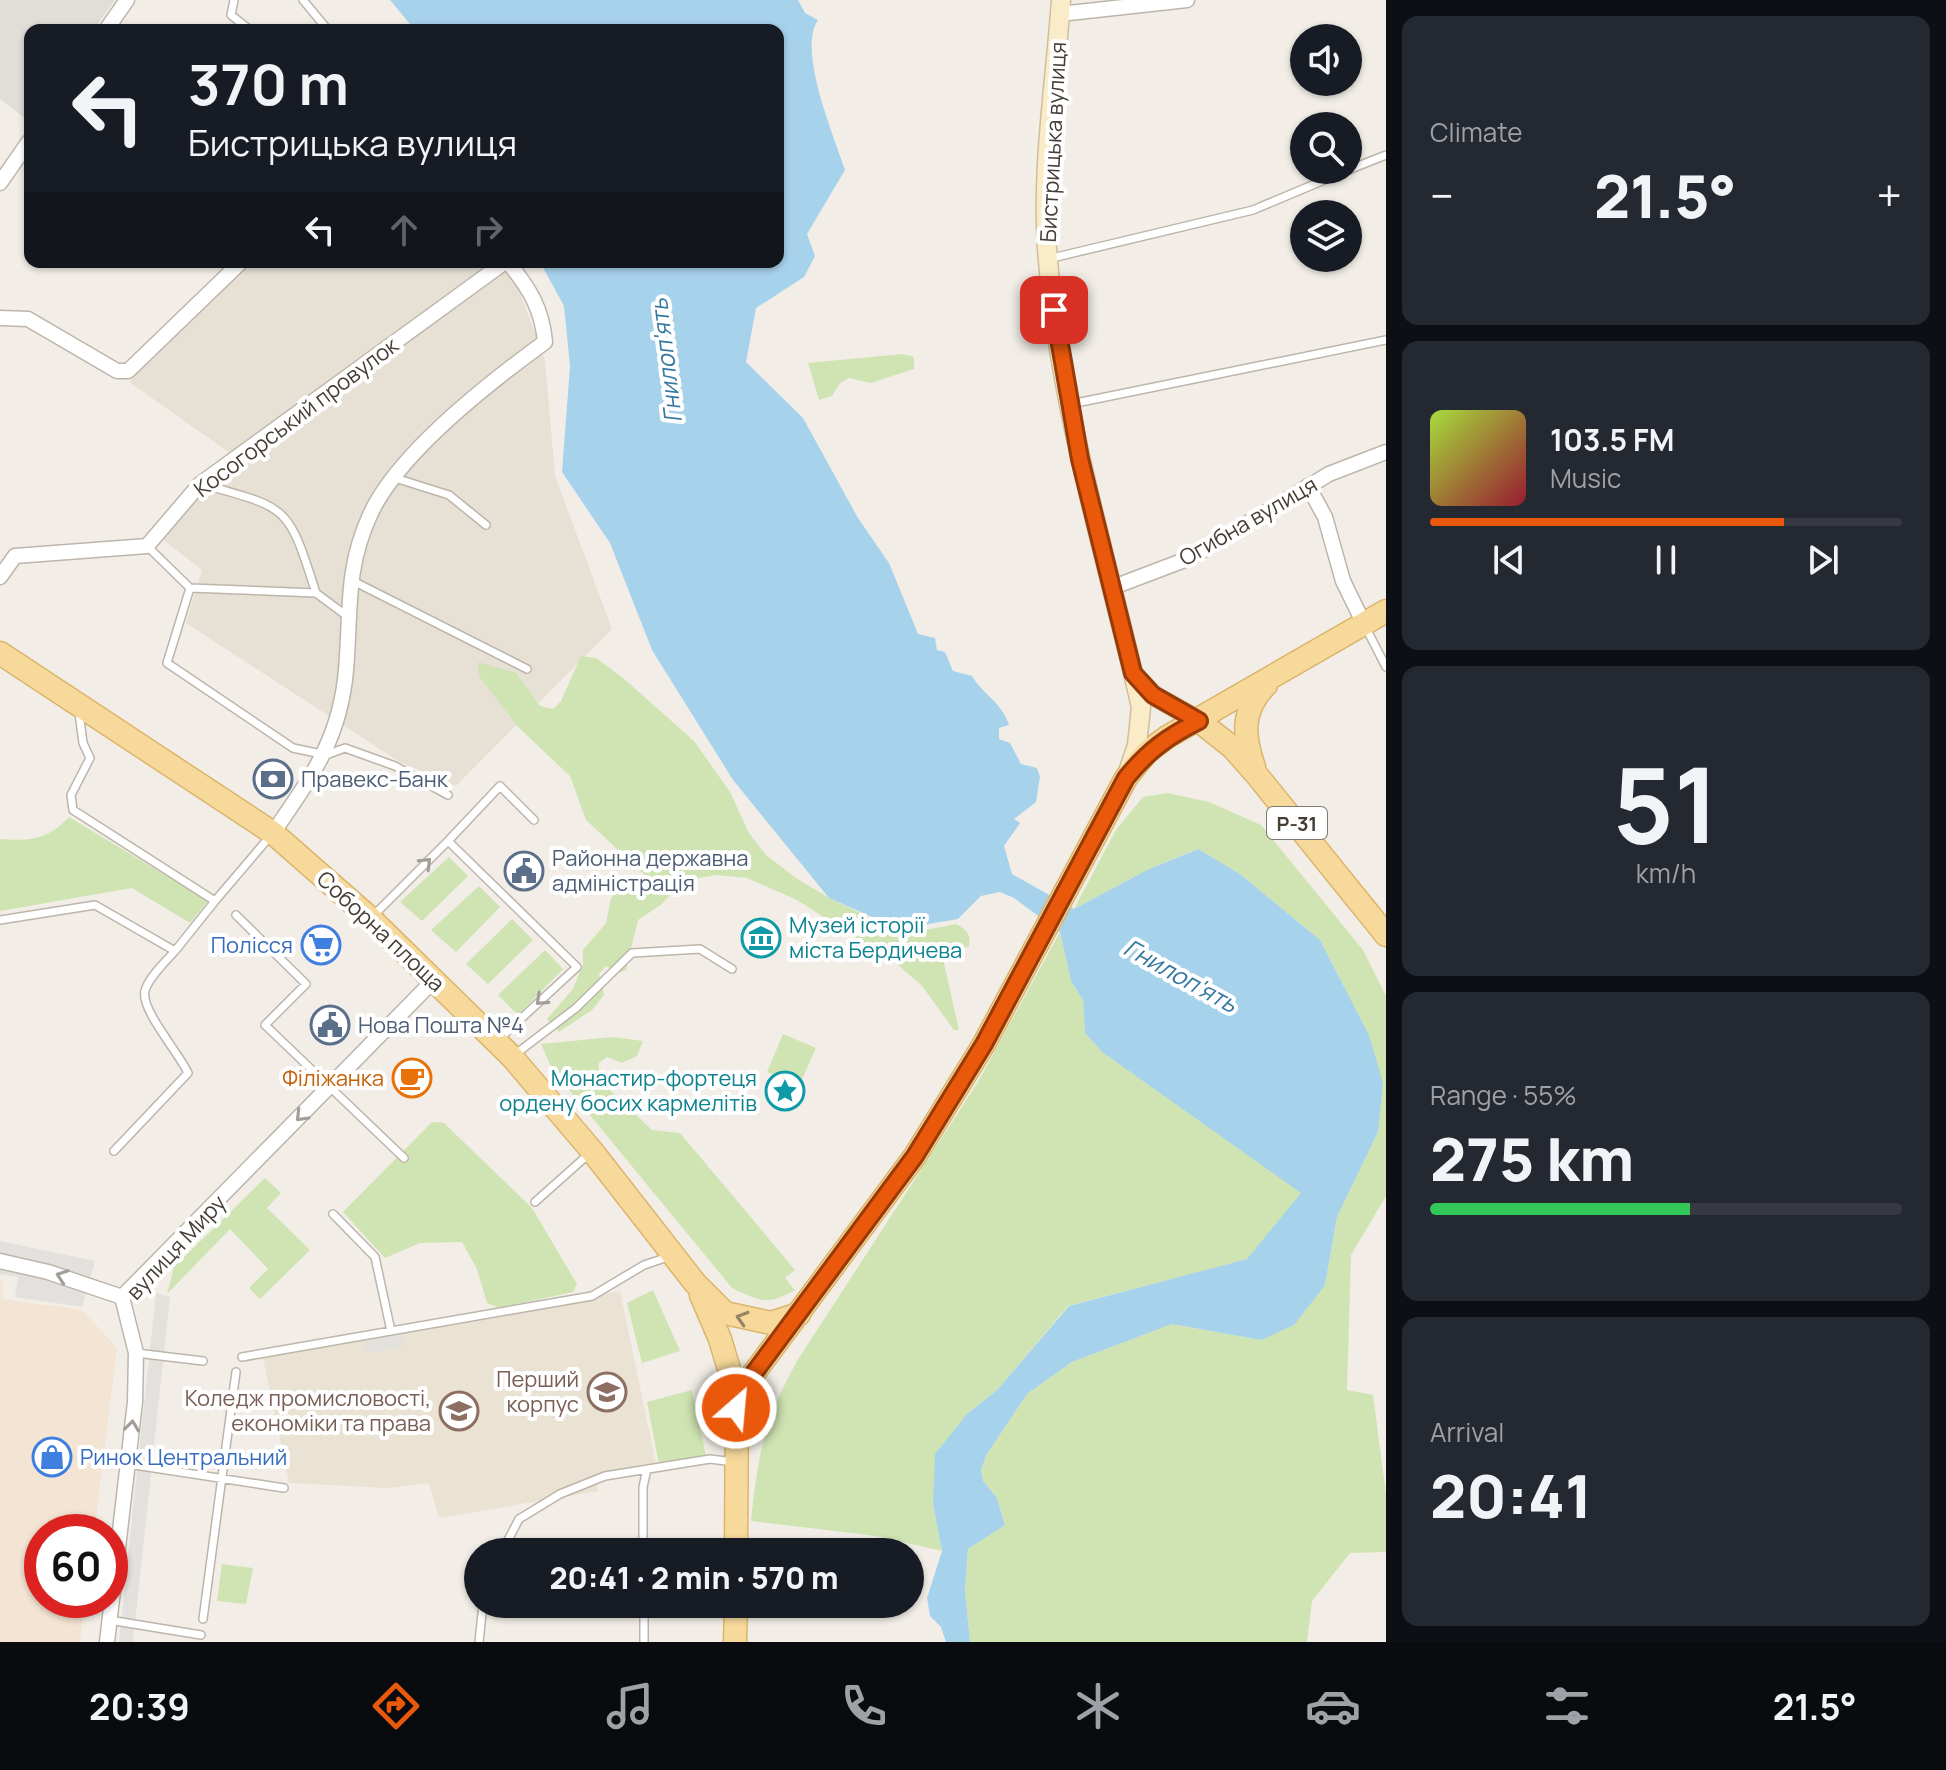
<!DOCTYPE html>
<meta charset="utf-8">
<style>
body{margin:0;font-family:Manrope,sans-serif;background:#242831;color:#f1f3f6;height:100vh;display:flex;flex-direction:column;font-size:30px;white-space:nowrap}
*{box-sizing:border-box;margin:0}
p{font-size:26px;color:#9ea1a6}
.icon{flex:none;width:44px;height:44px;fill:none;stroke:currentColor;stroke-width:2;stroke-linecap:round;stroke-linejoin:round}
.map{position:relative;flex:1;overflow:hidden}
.side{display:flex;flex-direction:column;gap:16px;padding:16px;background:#0d0f14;width:560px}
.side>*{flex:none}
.guide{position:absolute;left:24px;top:24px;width:760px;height:244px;border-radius:16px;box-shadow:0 2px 6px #0004;background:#171b24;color:#f1f3f6;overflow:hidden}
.fabs{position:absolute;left:1290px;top:24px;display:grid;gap:16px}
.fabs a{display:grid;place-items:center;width:72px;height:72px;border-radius:50%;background:#171b24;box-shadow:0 2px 6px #0004;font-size:40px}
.speed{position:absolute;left:24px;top:1514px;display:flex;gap:16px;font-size:40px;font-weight:700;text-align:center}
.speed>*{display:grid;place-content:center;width:104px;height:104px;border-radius:50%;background:#171b24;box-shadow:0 2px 6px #0004;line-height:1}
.speed .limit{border:12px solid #d22;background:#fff;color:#111}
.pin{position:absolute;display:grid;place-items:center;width:68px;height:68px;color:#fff;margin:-34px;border-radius:16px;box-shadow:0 4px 12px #0006}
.me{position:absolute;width:88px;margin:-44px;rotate:27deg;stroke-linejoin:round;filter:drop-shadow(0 0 6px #0008)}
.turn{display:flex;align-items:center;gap:28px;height:168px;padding:0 32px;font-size:36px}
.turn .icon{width:104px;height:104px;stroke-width:2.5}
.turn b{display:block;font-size:56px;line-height:68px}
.lanes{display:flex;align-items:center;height:76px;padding:0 32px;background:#0003;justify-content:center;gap:40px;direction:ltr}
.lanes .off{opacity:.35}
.big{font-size:60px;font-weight:800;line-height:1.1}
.side .card{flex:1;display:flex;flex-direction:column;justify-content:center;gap:12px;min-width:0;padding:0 28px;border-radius:16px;background:#242831}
.side .dial{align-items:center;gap:0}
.dial b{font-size:104px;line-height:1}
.song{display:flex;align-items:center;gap:24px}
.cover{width:96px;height:96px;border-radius:12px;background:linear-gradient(135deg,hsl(80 70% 55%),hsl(350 70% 35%))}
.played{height:8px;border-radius:4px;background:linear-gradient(90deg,#ea580c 75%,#363941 75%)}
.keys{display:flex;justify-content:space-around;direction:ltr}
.heat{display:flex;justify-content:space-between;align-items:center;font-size:44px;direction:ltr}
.charge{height:12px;border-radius:6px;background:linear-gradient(90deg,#34c759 55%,#363941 0)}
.trip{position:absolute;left:464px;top:1538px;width:460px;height:80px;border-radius:40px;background:#171b24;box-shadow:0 2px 6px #0004;font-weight:800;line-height:80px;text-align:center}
.tab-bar{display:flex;height:128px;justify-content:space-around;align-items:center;background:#090b0e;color:#9ea1a6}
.tab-bar .icon{width:56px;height:56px}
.tab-bar .active{color:#ea580c}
.tab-bar b{font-size:36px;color:#f1f3f6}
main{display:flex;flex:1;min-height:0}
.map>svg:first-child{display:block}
.residential{fill:#e6e0d5}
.commercial{fill:#f3e4d3}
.industrial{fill:#e1ddd8}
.education{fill:#eae2d2}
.green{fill:#cfe4b2}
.parking{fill:#e3e1de}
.water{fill:#a7d2eb}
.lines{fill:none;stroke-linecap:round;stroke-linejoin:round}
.lane-casing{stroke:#bdb5aa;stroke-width:10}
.street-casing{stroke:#bdb5aa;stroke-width:17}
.secondary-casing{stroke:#cfbf99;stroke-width:21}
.primary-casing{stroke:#dbb56c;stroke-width:25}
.lane{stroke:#fff;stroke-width:7}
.street{stroke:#fff;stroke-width:14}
.secondary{stroke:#faecc8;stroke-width:18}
.primary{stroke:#f7d99b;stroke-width:22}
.oneway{stroke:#a29e9a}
.oneway2{stroke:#958463}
.route-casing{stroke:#983908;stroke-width:20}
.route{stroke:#ea580c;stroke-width:14}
.labels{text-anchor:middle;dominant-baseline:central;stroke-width:8;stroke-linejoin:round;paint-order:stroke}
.shield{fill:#fff;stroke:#7d7872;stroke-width:2}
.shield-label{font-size:20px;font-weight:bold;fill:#453e36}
.street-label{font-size:22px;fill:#453e36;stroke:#fff}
.service-label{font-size:22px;fill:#4e5e75;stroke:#fff;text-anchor:start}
.culture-label{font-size:22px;fill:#0d838f;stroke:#fff;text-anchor:start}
.shop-label{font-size:22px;fill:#366cbe;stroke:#fff;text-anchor:end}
.food-label{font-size:22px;fill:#c56008;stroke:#fff;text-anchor:end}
.education-label{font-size:22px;fill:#785e54;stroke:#fff;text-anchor:end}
.water-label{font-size:24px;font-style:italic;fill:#3578a1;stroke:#fff}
</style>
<main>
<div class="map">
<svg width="1386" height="1642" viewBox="0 0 1386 1642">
<rect width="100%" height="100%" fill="#f2eee7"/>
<path class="residential" d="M243 262H502L514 277 545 360 555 476 612 629 456 786 400 762 186 623 202 570 162 539 230 453 129 382Z"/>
<path class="commercial" d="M0 1280 3 1281 2 1299 82 1310 117 1348 94 1532H42V1600H85L80 1642H0Z"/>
<path class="industrial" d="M0 0H115L93 30H30V116L27 120 0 99Z"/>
<path class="education" d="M620 1291 656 1464 595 1475 598 1491 439 1518 429 1483 387 1488 289 1483 263 1358Z"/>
<path class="green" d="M902 354 914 357V369L871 383 849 378 840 383 832 396 819 400 808 363Z
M581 656 596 658 623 678 694 741 730 792 749 833 766 855 796 878 829 898 905 934 956 924C967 930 971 934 969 946L943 959 959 1030H954L922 986 897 964 797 900 747 878 716 875 683 881 662 904 638 920 626 970 619 973 606 966 599 974 604 995 592 1010 559 1032 547 1019 573 989 583 964V950L606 923 611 899 621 883H645L646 876 586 820 570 776 518 727 479 676 478 662 516 673 540 706 553 709 561 701Z
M1168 793 1209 802 1261 825 1363 950 1386 996V1196L1351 1255 1347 1390 1373 1395 1386 1494V1552L1350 1553 1312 1601 1307 1642H970L965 1590 968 1549 1005 1525 997 1498 983 1481 981 1471 987 1454 1027 1394 1072 1362 1172 1324 1261 1340 1325 1285 1337 1217 1378 1132 1369 1035 1320 940 1240 874 1197 849 1147 870 1074 909 1116 830 1143 797Z
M69 817 208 901 190 923 132 888 0 911V839C31 841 47 840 69 817Z
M449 857 468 876 422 921 400 902Z
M479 886 500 907 456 952 431 930Z
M512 919 533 940 488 984 466 964Z
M1060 932 1071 981 1083 1000 1085 1033 1102 1052 1302 1193 1248 1259 1068 1306 997 1390 967 1414 933 1505 942 1551 876 1536 751 1521C758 1454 764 1421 797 1361L978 1082Z
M545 950 563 969 518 1015 498 995Z
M783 1034 816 1048 799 1086 767 1072Z
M612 1037 643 1041 637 1056 622 1063 607 1057 599 1063 598 1079 652 1130 680 1133 795 1270 785 1278 795 1290C767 1306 760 1301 732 1288L552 1069 541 1044Z
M432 1122 444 1123 532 1208 577 1284 573 1292 499 1308 487 1303 477 1269 462 1242 420 1243 385 1258 343 1212Z
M265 1178 281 1193 267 1208 310 1250 260 1299 249 1288 268 1269 230 1229 167 1294 174 1267Z
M653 1290 680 1351 642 1363 627 1303Z
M692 1390 706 1456 659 1464 647 1402Z
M222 1564 253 1568 246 1604 217 1601Z"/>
<path class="parking" d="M0 1241 95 1261 82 1307 15 1297 18 1277 0 1274Z
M156 1293 170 1297 133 1642H119Z
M401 1334 404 1346 367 1354 365 1342Z"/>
<path class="water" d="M390 0H798L805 13 818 20C797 50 834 136 845 170L807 234 815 256 804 277 756 308 746 362 803 418 858 518 889 563 918 634 935 638 937 650 945 652 953 671 972 676C982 693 1003 704 1009 725L999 728V739L1010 743 1021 764 1037 768 1040 777 1036 802 1014 819 1020 823 1004 846 1012 874 1074 909 1147 870 1198 849 1240 874 1320 940 1369 1035 1383 1083 1378 1132 1337 1217 1325 1285 1294 1325 1261 1340 1172 1324 1072 1362 1027 1394 987 1454 981 1470 983 1481 997 1498 1005 1525 968 1549 965 1590 970 1642H946L941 1627 930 1616 927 1598 942 1551 933 1505 935 1454 967 1414 997 1390 1069 1306 1247 1259 1301 1193 1102 1052 1085 1033 1083 1000 1071 981 1060 932 1014 898 1000 892 981 896 958 919 899 929 829 898 733 780 652 650 610 543 562 472 570 366 564 306 540 262H778V30H415Z"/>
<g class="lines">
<defs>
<path id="lane" d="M234 0 231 15 250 30
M303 0 328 30
M1348 170 1386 155
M1048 259 1253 210 1348 170
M1071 404 1386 340
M395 478 449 495 486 525
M201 484C289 508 288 505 316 593
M147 546 190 588
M351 580 527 669
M347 616 316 593 190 588 167 663 293 748 326 755 345 748 395 766 448 795
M1365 626 1386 667
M79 713 83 743 90 758 71 795 73 810 215 901 272 834
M448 841 500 786 534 820
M236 915 306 984 265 1025 404 1158
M372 917 448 841 577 967 498 1040
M0 920 95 905 175 951C166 961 148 978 145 991 140 1009 179 1053 188 1073L114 1151
M175 951 215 901
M513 1056 576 1008 632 953 700 949 732 969
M535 1202 590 1153
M333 1214 375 1257 391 1331
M136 1353 203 1361
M242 1357 592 1296 644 1265 671 1256
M128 1464 284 1488
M502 1552 519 1519 560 1494 605 1476 710 1459 734 1462
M643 1552V1487L647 1469
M644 1604V1642
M203 1619 236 1372
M109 1620 201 1635
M479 1642 483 1604"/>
<path id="street" d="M1060 14 1187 0
M106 30 127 0
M0 183 30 140
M0 318 28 319 117 371H128L241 262
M1308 486 1325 517 1343 581 1364 624
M0 577 15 556 147 546 200 484 505 262
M1111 588 1190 558 1329 474 1386 452
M273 833C311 777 340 740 346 670 351 614 345 569 370 515 398 453 490 382 545 342 542 308 529 288 508 262
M0 1261 48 1272 122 1297
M122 1297 434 980
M107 1642 135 1402 136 1353 122 1297"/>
<path id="secondary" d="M1061 0C1055 86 1040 175 1048 261 1061 413 1107 558 1141 707L1137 745 1129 769
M1133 674 1153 695 1199 721"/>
<path id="primary" d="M0 653 273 833 370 918 512 1057 592 1151 695 1283 725 1313 771 1323 799 1314
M1199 721 1233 748 1256 774 1386 935
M1254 767C1243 736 1241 710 1266 685
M701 1295 720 1339 737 1396 736 1552
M737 1396 915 1156 984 1044 1126 778 1147 752 1167 737 1386 611
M735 1642 736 1604"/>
</defs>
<use href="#lane" class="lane-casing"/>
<use href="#street" class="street-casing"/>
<use href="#secondary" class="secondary-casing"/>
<use href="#primary" class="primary-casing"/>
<use href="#lane" class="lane"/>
<use href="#street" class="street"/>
<use href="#secondary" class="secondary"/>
<use href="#primary" class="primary"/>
</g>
<defs><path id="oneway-chevron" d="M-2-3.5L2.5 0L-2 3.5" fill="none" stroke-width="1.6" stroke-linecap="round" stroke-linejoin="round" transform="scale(2)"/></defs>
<g class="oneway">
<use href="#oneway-chevron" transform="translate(426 863) rotate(-45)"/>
<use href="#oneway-chevron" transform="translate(541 1000) rotate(137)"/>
<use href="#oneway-chevron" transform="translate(301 1116) rotate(134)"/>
<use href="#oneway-chevron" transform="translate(62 1276) rotate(-161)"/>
<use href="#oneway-chevron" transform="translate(132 1426) rotate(-83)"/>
</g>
<use class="oneway2" href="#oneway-chevron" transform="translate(742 1318) rotate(-163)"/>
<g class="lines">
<defs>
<path id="route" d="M736 1408 737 1396 915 1156 984 1044 1126 778C1148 751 1168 736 1199 721L1153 695 1133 673 1080 459 1054 310"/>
</defs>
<use href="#route" class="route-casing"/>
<use href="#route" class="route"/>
</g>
<defs>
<symbol id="bank-ring" viewBox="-11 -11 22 22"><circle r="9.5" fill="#fff" stroke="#5c6f8a" stroke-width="1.5"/><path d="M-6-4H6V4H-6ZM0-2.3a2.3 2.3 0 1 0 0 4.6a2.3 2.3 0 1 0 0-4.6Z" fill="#5c6f8a"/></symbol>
<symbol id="civic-ring" viewBox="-11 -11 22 22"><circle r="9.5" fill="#fff" stroke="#5c6f8a" stroke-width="1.5"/><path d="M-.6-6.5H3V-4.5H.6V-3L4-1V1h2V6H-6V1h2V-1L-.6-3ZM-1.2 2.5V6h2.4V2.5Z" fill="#5c6f8a"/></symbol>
<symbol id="museum-ring" viewBox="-11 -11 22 22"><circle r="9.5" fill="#fff" stroke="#0f9aa8" stroke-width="1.5"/><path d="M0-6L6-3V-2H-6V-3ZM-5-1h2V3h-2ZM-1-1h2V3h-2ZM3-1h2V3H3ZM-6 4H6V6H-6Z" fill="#0f9aa8"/></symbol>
<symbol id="supermarket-ring" viewBox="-11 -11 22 22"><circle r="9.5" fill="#fff" stroke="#3f7fe0" stroke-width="1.5"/><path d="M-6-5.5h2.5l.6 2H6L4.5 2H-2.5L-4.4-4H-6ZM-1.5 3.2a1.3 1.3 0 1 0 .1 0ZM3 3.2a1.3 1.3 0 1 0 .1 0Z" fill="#3f7fe0"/></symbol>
<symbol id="cafe-ring" viewBox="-11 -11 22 22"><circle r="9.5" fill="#fff" stroke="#e8710a" stroke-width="1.5"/><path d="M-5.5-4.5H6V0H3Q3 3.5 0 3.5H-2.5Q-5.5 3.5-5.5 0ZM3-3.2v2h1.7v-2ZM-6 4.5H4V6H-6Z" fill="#e8710a"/></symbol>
<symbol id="sight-ring" viewBox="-11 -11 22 22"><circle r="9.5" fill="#fff" stroke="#0f9aa8" stroke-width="1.5"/><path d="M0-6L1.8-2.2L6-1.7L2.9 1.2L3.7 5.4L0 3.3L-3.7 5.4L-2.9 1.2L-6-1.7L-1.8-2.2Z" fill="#0f9aa8"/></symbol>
<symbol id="university-ring" viewBox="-11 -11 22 22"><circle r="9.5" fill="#fff" stroke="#8d6e63" stroke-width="1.5"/><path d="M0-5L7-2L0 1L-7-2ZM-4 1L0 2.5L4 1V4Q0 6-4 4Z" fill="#8d6e63"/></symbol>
<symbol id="shop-ring" viewBox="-11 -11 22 22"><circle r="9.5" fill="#fff" stroke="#3f7fe0" stroke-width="1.5"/><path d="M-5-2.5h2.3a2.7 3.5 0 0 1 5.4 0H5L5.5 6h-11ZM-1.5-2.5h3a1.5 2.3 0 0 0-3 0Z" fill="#3f7fe0"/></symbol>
</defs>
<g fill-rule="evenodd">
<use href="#bank-ring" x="251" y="757" width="44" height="44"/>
<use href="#civic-ring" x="502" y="849" width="44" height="44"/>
<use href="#museum-ring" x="739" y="916" width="44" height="44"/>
<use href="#supermarket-ring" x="299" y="923" width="44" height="44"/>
<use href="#civic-ring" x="308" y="1003" width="44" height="44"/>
<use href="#cafe-ring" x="390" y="1056" width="44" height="44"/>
<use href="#sight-ring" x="763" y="1069" width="44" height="44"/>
<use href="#university-ring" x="585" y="1370" width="44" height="44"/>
<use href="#university-ring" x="437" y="1389" width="44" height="44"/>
<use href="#shop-ring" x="30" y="1435" width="44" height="44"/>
</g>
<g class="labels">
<rect class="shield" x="1267" y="807" width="60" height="32" rx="6"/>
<g class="shield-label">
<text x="1297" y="823">Р-31</text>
</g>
<g class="street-label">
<text transform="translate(1053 142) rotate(-87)">Бистрицька вулиця</text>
<text transform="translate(296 417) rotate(-37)">Косогорський провулок</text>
<text transform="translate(1248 521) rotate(-30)">Огибна вулиця</text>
<text transform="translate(381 931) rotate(43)">Соборна площа</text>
<text transform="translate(176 1247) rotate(-47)">вулиця Миру</text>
</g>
<g class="service-label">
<text x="301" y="779">Правекс-Банк</text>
<text x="552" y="858">Районна державна<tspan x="552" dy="25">адміністрація</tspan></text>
<text x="358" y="1025">Нова Пошта №4</text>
</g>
<g class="culture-label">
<text x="789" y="925">Музей історії<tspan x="789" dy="25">міста Бердичева</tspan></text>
<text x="757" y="1078" text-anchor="end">Монастир-фортеця<tspan x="757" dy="25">ордену босих кармелітів</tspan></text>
</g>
<g class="shop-label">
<text x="293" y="945">Полісся</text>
<text x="80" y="1457" text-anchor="start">Ринок Центральний</text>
</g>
<g class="food-label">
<text x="384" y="1078">Філіжанка</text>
</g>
<g class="education-label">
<text x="579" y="1379">Перший<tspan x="579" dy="25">корпус</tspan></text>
<text x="431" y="1398">Коледж промисловості,<tspan x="431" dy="25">економіки та права</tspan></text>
</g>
<g class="water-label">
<text transform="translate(665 361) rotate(-97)">Гнилоп'ять</text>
<text transform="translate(1181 975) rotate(29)">Гнилоп'ять</text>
</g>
</g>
</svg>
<div class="fabs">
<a><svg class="icon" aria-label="sound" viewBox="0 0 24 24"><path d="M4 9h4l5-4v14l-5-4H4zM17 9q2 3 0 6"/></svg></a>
<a><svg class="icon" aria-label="search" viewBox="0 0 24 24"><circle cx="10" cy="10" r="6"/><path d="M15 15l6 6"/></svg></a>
<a><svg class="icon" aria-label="layers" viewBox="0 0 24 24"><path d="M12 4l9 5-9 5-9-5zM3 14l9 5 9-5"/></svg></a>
</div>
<div class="speed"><div class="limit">60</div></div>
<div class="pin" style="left:1054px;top:310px;background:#d93025"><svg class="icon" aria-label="arrive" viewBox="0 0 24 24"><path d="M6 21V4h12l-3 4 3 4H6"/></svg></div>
<svg class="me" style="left:736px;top:1408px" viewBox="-20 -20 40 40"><circle r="17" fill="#ea580c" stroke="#fff" stroke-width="3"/><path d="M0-11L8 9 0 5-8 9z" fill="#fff"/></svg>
<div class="trip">20:41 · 2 min · 570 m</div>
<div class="guide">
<div class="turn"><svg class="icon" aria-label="left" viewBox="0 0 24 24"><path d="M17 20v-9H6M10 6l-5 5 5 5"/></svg><div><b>370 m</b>Бистрицька вулиця</div></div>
<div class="lanes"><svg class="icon" aria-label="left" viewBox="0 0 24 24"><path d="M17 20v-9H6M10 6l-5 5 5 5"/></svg><svg class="icon off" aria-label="ahead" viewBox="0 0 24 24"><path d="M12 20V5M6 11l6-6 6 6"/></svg><svg class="icon off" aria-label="right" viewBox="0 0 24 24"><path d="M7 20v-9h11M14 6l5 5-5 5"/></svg></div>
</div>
</div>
<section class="side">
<div class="card"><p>Climate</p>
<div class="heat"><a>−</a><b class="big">21.5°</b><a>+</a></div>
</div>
<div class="card">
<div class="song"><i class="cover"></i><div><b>103.5 FM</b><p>Music</p></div></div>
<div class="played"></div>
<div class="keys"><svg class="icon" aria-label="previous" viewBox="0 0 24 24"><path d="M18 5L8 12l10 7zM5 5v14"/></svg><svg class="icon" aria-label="pause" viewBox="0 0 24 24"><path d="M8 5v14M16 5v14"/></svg><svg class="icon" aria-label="next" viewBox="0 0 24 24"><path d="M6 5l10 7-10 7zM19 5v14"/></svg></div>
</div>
<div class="card dial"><b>51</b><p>km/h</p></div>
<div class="card"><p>Range · 55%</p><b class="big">275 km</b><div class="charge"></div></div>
<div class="card"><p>Arrival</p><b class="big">20:41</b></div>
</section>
</main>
<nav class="tab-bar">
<b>20:39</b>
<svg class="icon active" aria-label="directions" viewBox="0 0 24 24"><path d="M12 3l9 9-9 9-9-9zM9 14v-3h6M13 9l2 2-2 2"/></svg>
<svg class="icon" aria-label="music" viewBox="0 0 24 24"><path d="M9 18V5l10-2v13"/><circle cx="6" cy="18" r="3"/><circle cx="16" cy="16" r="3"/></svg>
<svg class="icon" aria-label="phone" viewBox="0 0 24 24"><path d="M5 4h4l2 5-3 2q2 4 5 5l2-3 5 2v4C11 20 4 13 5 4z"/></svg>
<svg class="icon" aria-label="climate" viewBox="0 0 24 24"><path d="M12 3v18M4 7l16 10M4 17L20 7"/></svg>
<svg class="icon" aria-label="car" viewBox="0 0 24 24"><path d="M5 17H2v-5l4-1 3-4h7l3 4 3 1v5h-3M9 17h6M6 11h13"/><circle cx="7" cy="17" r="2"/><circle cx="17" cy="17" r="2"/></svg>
<svg class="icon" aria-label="filters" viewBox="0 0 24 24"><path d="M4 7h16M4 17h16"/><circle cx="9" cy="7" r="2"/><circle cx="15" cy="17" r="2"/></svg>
<b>21.5°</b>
</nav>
